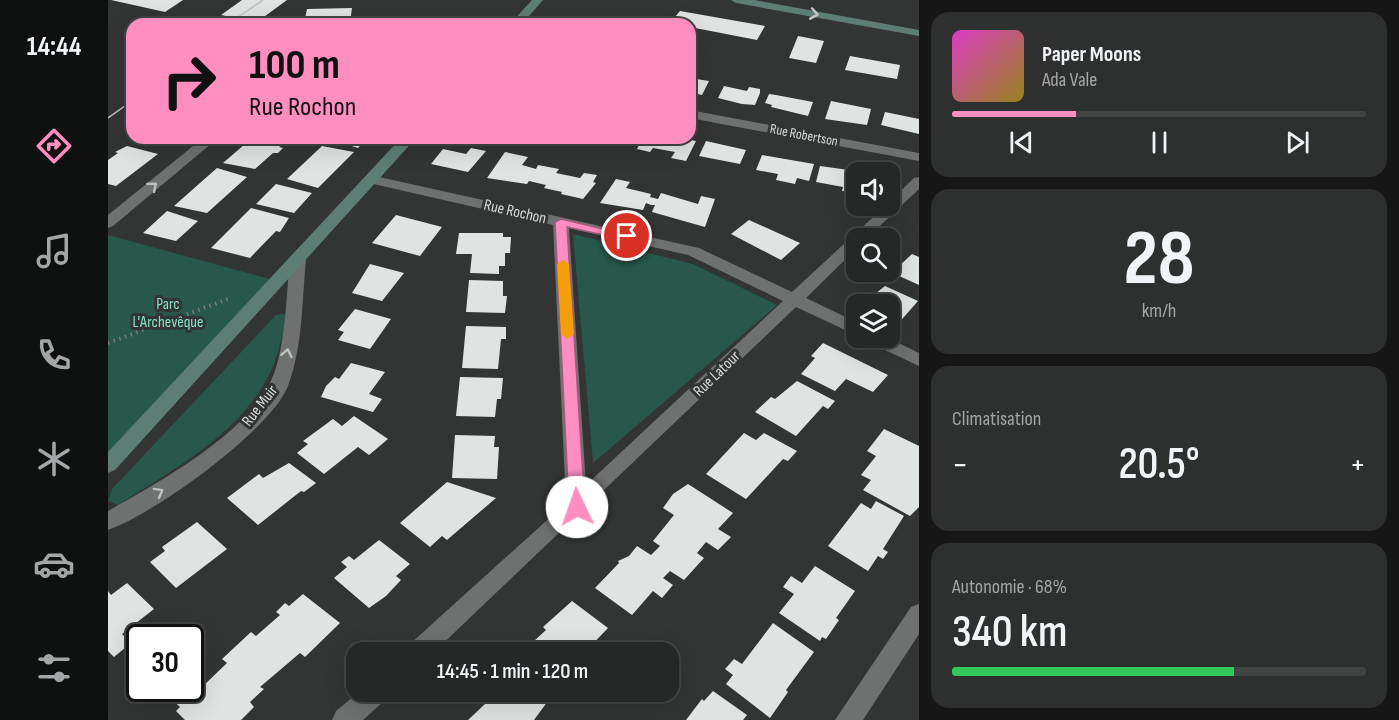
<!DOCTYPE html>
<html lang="fr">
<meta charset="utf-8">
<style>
body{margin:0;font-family:"Sofia Sans Condensed",sans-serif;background:#2e302f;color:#f1f3f6;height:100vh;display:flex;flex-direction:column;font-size:22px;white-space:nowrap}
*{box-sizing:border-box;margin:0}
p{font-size:20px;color:#a4a6a7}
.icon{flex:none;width:33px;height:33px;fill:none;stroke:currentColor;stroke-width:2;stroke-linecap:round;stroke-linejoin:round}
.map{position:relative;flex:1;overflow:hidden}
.sheet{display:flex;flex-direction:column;gap:12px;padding:12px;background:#151615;width:480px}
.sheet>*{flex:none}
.guide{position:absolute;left:18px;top:18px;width:570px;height:126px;border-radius:18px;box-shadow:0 6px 24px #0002,0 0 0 2px #424444;background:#fd8ebf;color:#111;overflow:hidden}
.tools{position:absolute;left:738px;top:162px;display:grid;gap:12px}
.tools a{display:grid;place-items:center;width:54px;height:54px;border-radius:12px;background:#262827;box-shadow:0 6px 24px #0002,0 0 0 2px #424444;font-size:30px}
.speed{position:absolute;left:18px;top:624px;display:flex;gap:12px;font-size:30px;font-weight:700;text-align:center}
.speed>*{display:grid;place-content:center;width:78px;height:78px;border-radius:50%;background:#262827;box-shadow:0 6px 24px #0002,0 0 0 2px #424444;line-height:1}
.speed .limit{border:3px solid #111;border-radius:9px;background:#fff;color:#111}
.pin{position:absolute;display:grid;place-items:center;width:51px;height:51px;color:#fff;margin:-26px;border:3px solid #fff;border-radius:50%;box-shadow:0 2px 6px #0007}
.me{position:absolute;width:66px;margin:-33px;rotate:357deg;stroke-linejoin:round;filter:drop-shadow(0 0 4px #0008)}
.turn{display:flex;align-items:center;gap:21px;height:126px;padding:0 24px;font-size:27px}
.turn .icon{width:78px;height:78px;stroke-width:2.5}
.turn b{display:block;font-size:42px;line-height:51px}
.big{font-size:45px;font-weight:600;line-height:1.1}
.sheet .tile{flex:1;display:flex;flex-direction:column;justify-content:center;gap:9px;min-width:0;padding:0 21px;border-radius:18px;background:#2e302f}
.sheet .dial{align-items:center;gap:0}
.dial b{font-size:78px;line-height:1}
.song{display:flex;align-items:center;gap:18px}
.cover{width:72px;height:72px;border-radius:9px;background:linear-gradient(135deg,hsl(310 70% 55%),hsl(50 70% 35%))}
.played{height:6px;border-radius:3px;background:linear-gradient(90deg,#fd8ebf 30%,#424444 30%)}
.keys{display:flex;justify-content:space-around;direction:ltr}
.heat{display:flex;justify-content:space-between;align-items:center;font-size:33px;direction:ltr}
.charge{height:9px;border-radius:4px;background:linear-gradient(90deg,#34c759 68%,#424444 0)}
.trip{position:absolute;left:238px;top:642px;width:333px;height:60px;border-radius:18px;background:#262827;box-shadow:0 6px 24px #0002,0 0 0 2px #424444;font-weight:600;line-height:60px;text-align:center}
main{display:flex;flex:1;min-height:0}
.tabs{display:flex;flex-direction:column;width:108px;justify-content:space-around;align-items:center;background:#0f1010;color:#a4a6a7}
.tabs .icon{width:42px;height:42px}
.tabs .active{color:#fd8ebf}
.tabs b{font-size:27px;color:#f1f3f6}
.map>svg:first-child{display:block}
.green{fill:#27584b}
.building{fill:#dfe3e2}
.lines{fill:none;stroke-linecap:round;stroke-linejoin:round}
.path{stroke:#787b7a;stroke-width:4;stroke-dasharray:1.5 4.5;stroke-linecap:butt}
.street{fill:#6e7170;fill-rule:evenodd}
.secondary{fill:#5c7e75;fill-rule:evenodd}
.tram{stroke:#bdc0bf;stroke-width:1.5}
.oneway{stroke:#c1c9c7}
.oneway2{stroke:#bfc1c1}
.route{fill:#fd8ebf;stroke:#a45c7c;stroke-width:1.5}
.slow{fill:#f59e0b}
.labels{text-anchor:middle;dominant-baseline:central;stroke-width:6;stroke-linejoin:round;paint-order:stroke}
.far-street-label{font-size:14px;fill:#dadcdc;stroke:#323534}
.street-label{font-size:16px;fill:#dadcdc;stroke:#323534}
.park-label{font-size:16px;fill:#84e0c5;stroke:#323534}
</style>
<main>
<nav class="tabs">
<b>14:44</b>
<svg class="icon active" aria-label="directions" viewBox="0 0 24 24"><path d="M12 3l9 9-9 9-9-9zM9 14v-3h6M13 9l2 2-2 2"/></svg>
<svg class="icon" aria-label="music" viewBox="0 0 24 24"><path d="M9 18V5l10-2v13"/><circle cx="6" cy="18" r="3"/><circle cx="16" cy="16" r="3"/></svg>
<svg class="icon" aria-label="phone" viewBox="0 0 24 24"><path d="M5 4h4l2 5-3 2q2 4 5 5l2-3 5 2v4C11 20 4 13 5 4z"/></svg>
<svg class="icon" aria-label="climate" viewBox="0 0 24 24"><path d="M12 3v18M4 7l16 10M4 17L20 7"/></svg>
<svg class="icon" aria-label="car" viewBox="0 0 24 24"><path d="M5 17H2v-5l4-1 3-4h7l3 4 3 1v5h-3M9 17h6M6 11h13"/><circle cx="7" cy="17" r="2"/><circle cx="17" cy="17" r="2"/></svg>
<svg class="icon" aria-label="filters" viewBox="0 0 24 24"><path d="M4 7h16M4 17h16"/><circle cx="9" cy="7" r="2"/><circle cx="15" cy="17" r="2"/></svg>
</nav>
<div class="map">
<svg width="811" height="720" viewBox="0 0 811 720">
<rect width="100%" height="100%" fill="#323534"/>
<path class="green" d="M465 234 585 264 669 305 485 463Z
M0 235 169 281 0 465Z
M177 314 179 320C173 338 169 360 160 377 130 435 63 471 10 505L0 501 4 489 168 315Z"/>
<path class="building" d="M3 0H75L57 12Z
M134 0H179L149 22 113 15Z
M244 8 242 22 196 23 199 9Z
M572 11 657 26 649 40 582 27V24L562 23Z
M464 16 491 22V24H457Z
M262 17 289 22H297L253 24Z
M690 36 716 41 708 63 681 58Z
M742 56 792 65 789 79 737 70Z
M582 78 601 81 594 95 582 92Z
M616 86 639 91 641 87 652 89V93L647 105 634 104 610 98Z
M661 94 668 95 705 102 700 116 663 107 664 105 657 103Z
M723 101 763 109 759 125 717 119Z
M777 112 811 119V134L773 125Z
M33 138H68L58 145Z
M144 138H182L171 147 175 148 170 153H165L147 169 115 163Z
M218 138H259L250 148Z
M535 138H572L588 141 578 161 563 158 567 152 545 148 542 152 529 149Z
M598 141 638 150 632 164 591 156Z
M19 146 50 154 8 186 0 184V160L10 153 7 152Z
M214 146 246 152 210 188 179 179Z
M363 148 378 151 360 172 323 164 335 149 358 154Z
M397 152 420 157 414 165 428 169 430 165 451 169 448 173 472 178 476 173 489 175 485 182 488 183 475 199 453 194 454 192 436 188 438 185 421 181 419 184 379 178Z
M654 155 706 164 701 181 689 178 687 184 668 180 670 174 648 170Z
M712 166 748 171V193L734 191 735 187 708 182Z
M109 168 139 177 99 213 66 206Z
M508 179 522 182 518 188 543 194 542 197 550 199 553 193 590 204 593 196 607 199 597 227 544 212 547 205H543L538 203 535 210 492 203Z
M168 184 204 193 186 213 148 204Z
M143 208 181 218 172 232 168 231 142 258 103 248Z
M59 211 90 221 68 241 35 233Z
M288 215 334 227 312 256 264 243Z
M641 220 692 243 673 260 623 234Z
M351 233H395V237H403L402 253H397V266H391V274L362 273 364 254H348Z
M804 254 811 257V285L789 275 794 270 789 268Z
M262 264 296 273 274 301 244 293Z
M361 280 395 281V296H399L397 313 358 312Z
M777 286 810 301 788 326 782 323V304H754Z
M247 309 283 319 262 349 230 340 236 332 230 330Z
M358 326 398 327V339H393L390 369 354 368Z
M715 343 780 375 765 392 738 379 727 391 693 374 707 358 703 356Z
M243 363 277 372 261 394 274 399 265 412 213 397 218 386 227 377 231 379Z
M352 377 395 378 393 399H389L387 417 348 416Z
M689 381 727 401 720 409 715 406 688 436 647 412 663 397 667 399Z
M246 416 280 439 261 455 250 447 216 474 189 453 200 444 195 441 225 419 234 426Z
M776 429 811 446V507L802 516 755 490 763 480 753 475 768 456 759 451Z
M636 433 648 440 656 433 689 451 680 461 675 459 638 499 598 474Z
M347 435 387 436 386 447H391L389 479 344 478Z
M181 463 208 483 196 492 193 491 150 525 119 498 151 474 155 478Z
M339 482 388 498 339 540 334 536 322 547 292 523Z
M580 484 625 513 610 529 623 537 610 550 598 542 589 553 596 558 576 580 562 571 555 578 565 585 554 598 545 591 524 615 487 588 511 563 510 561 521 556 529 546 543 555 552 546 545 541 566 515 555 508 565 494Z
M768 501 796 516 775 549 780 552 775 559 770 556 760 571 720 546 753 503 763 509Z
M89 522 119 549 68 588 42 562 57 551 54 547Z
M271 540 302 564 288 576 293 580 278 596 261 608 226 578 239 567 233 562 241 556 246 560Z
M707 566 747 591 728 618 731 620 718 639 714 637 712 641 671 613 686 594 675 587 683 576 694 583Z
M19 583 46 609 14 634 23 643 6 657 0 651V591L3 595Z
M195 594 232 623 197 657 192 653 152 687 156 689 142 702 146 707 133 720H77L68 711 72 707 60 696 68 688H82V677L94 687 119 663 114 659 143 632 148 636 172 615 168 612 177 603 181 606Z
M464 601 500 628 477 652H414L438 630 435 627Z
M665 623 706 652 678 690 680 692 662 718 618 684 625 675 617 669 626 659 634 664Z
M605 691 639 715 635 720H578L594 699 596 701Z
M382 692H454L449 697 445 694 426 720H360L377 704 373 701Z"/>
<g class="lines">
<path class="path" d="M0 343 123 298"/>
<path class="street" d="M582 110 811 153V161L582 118Z
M95 138H110L5 226 0 228V215Z
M262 175 591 248 684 292 777 206H782V201L806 178 811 177V189L759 238H748V249L698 298 748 322V335L688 307 326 652H298L302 644 458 503 445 225 257 182 255 179ZM461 228 580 255 675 301 478 485Z
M190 254 198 259C194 301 195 346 180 386 162 431 46 514 0 530V511C51 482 132 438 161 385 178 354 178 295 182 259Z
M757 338H780L811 353V366L760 342Z
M811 604V634L755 720H727L803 607Z
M251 692H280L277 700 255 720H224L228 711Z"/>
<path class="secondary" d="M424 0H435L414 24H402Z
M623 0H646L811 30V36L628 3Z
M293 138H308L7 470 0 473V452Z"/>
<path class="tram" d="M120 24 155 0
M0 118 24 101"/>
</g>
<defs><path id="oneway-chevron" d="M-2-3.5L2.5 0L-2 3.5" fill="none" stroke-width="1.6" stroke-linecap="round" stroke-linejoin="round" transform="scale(1.5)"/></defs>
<use class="oneway" href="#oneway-chevron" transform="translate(706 14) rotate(10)"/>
<g class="oneway2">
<use href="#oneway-chevron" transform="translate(45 186) rotate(-40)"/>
<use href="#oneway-chevron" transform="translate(179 353) rotate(-78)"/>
<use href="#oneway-chevron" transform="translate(51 492) rotate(-29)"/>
</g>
<path class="route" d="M453 219 525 236 519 240 459 227 477 507 469 513 461 507 447 222Z"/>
<path class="slow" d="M455 260 461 264 466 334 459 339 453 334 449 264Z"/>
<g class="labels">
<g class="far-street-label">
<text transform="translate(696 135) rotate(11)">Rue Robertson</text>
</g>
<g class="street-label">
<text transform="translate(407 212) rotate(13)">Rue Rochon</text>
<text transform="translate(609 374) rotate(-44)">Rue Latour</text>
<text transform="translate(152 406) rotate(-52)">Rue Muir</text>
</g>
<g class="park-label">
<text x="60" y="304">Parc<tspan x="60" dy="18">L'Archevêque</tspan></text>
</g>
</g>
</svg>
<div class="tools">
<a><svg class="icon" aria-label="sound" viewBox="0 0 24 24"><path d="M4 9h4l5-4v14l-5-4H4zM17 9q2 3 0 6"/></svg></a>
<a><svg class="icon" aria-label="search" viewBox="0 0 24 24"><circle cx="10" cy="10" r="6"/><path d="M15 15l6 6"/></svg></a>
<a><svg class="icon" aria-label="layers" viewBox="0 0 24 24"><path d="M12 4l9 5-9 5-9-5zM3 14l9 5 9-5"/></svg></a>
</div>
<div class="speed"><div class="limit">30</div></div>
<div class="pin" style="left:519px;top:236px;background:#d93025"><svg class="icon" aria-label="arrive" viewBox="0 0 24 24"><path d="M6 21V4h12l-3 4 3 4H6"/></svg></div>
<svg class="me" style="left:469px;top:507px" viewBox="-20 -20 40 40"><circle r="19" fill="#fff"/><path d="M0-13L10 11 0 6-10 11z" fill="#fd8ebf"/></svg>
<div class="trip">14:45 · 1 min · 120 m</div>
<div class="guide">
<div class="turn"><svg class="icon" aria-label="right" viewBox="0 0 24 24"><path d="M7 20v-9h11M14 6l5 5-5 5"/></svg><div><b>100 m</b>Rue Rochon</div></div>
</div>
</div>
<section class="sheet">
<div class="tile">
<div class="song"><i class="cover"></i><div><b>Paper Moons</b><p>Ada Vale</p></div></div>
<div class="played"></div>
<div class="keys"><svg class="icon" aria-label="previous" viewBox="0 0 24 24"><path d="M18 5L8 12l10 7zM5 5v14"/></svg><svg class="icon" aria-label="pause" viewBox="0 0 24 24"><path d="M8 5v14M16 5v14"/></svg><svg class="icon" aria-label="next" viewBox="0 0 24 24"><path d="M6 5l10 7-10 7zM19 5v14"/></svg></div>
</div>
<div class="tile dial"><b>28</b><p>km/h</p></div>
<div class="tile"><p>Climatisation</p>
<div class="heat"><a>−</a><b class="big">20.5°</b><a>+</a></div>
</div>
<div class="tile"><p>Autonomie · 68%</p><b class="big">340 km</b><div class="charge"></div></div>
</section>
</main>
